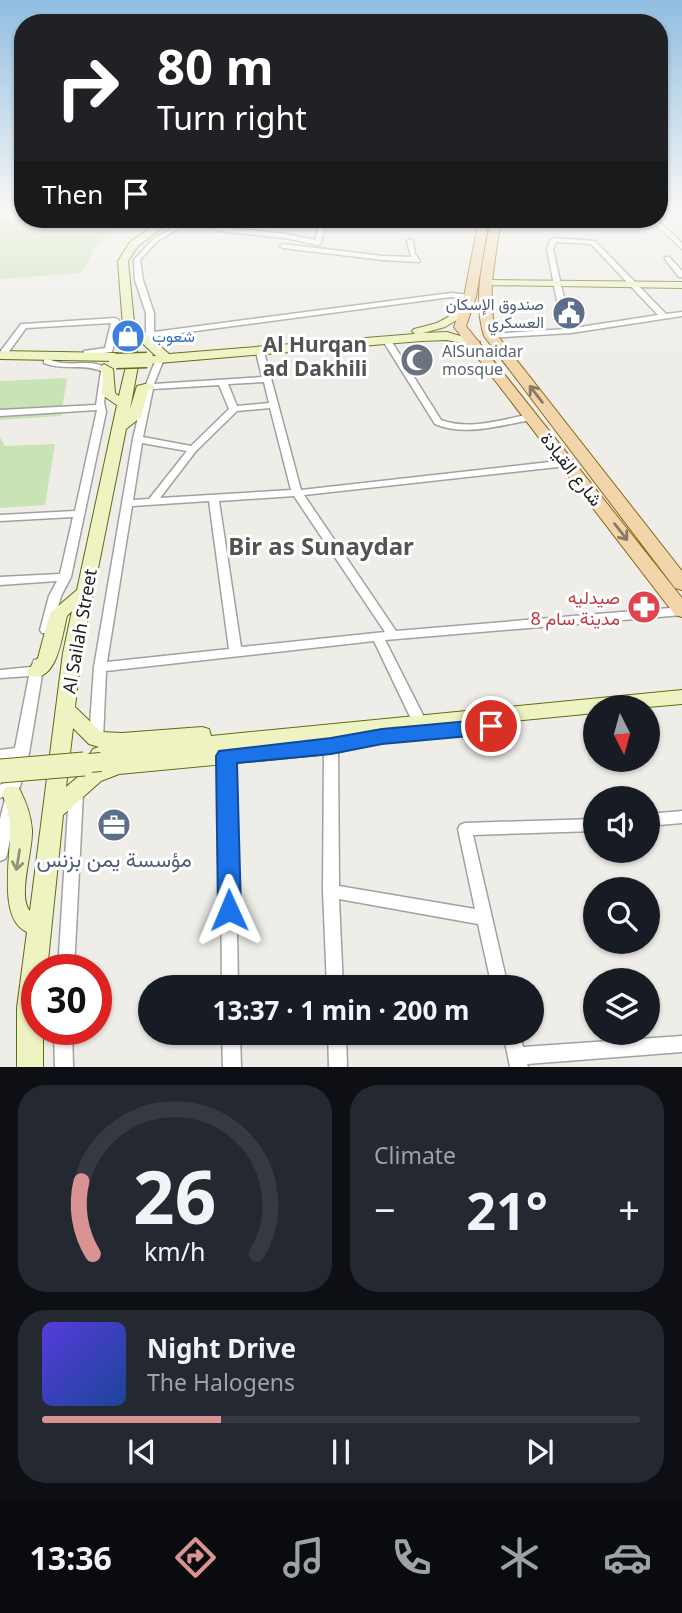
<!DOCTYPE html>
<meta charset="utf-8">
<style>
body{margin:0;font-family:"Noto Sans",Vazirmatn,sans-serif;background:#242831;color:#f1f3f6;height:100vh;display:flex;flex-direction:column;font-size:26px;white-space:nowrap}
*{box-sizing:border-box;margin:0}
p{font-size:23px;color:#9ea1a6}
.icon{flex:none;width:38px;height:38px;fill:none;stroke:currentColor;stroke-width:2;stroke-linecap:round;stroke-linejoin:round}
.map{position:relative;height:1067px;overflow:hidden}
.side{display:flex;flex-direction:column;gap:18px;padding:18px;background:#0d0f14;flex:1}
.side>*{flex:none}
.guide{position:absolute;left:14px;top:14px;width:654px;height:214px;border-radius:28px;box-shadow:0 2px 5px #0004;background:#202124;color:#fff;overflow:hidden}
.needle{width:46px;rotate:174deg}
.tools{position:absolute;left:583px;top:695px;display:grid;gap:14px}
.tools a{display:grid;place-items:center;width:77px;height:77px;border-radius:50%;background:#171b24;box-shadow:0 2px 5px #0004;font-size:35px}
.speed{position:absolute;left:21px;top:954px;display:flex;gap:14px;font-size:35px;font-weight:700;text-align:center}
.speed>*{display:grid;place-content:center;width:91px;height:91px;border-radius:50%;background:#171b24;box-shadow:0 2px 5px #0004;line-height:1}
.speed .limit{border:10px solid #d22;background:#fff;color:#111}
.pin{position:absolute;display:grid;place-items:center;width:60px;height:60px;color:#fff;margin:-30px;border:4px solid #fff;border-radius:50%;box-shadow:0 2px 7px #0007}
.me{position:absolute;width:77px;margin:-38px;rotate:359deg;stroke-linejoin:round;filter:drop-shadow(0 0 5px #0008)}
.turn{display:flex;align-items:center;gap:24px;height:147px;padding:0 28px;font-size:32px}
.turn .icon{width:91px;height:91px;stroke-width:2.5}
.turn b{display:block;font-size:49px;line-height:60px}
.then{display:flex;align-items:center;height:66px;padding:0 28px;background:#0003;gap:14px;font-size:26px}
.big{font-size:52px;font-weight:700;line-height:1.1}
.side .card{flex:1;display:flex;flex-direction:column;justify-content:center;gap:10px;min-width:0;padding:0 24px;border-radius:28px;background:#242831}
.side .dial{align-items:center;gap:0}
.dial svg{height:182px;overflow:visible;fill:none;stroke:#363941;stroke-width:7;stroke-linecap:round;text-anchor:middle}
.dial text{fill:#f1f3f6;stroke:none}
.song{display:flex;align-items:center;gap:21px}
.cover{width:84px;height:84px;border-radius:10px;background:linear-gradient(135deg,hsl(250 70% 55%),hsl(220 70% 35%))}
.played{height:7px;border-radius:4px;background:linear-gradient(90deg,#d89392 30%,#363941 30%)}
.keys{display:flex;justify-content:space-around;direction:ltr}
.heat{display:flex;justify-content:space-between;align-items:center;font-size:38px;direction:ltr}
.side .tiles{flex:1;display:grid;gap:18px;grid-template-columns:1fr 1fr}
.card:last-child{grid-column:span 2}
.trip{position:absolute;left:138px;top:975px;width:406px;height:70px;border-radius:35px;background:#171b24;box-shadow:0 2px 5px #0004;font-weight:700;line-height:70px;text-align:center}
.menu{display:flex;height:112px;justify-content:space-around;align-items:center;background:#090b0e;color:#9ea1a6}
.menu .icon{width:49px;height:49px}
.menu .on{color:#d89392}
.menu b{font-size:32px;color:#f1f3f6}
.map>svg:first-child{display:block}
.grass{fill:#c9e3b4}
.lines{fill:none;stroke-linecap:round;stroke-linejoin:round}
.street-casing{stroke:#a1a1a1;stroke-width:3}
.secondary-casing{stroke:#5f6c12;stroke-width:2}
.primary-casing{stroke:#8b6711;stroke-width:2}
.street{fill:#fff;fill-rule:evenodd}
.secondary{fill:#eff3c2;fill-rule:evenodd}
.primary{fill:#f2d5aa;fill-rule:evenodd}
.secondary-bridge-far2-casing{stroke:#5f6c12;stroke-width:17;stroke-linecap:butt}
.secondary-bridge-far1-casing{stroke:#5f6c12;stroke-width:20;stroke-linecap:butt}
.secondary-bridge-casing{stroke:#5f6c12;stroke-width:25;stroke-linecap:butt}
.secondary-bridge-far2{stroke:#eff3c2;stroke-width:14}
.secondary-bridge-far1{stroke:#eff3c2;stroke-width:18}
.secondary-bridge{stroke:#eff3c2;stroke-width:23}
.oneway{stroke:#897a65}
.oneway2{stroke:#929479}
.route{fill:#1a73e8;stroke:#114b97;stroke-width:2}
.labels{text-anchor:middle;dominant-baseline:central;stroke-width:6;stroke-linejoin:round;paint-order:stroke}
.far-service-label{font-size:16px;fill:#4e5e75;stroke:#fff;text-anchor:end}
.far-shop-label{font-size:16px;fill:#366cbe;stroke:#fff;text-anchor:start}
.far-worship-label{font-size:16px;fill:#5b616d;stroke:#fff;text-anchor:start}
.street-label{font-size:18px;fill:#202020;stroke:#fff}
.health-label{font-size:18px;fill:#be3a42;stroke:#fff;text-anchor:end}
.far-district-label{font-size:21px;font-weight:bold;fill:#535353;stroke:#fff}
.near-service-label{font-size:21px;fill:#4e5e75;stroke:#fff}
.district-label{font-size:24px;font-weight:bold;fill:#535353;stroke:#fff}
</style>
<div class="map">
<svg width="682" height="1067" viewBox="0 0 682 1067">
<rect width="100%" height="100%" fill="#efede8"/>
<path class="grass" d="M23 217V219H130L126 225 98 243 81 273 0 279V220Z
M67 378 61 416 0 420V381Z
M0 437 5 446 55 444 45 505 0 508Z"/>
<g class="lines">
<defs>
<path id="street" d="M188 219H195L156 242 140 260 143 280 154 313V332L451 293 470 295 474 297 470 299 451 297 150 337 116 336 112 352 87 355H84V351L105 348 111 323 26 328 5 357H0V352L21 324H24L115 318 119 320 117 332 146 333V313L135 280 134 260 152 240Z
M198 219H205L221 227 285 234 315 240 319 227 326 219H332L325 227 321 243 318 245 285 238 219 231Z
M650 219H656L682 243V249Z
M554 238 595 241 666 314 682 312V316L571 333 488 338V334H491L566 329 560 316 547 249 551 240ZM556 242 591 244 658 315 574 328 568 316 553 249Z
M410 239 413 241 415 254 420 261 419 262 383 260 283 248 280 246 283 244 383 256 411 257 407 241Z
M665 257H669L682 271V277H679L665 259Z
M384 339H390L441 420C469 431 503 419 532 414L536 417 532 420C500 425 466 437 435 424L383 341Z
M257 350H260L264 352 301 490 567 460 572 463 567 466 304 495 396 631 682 607V615L385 640 428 725 426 728 421 730 416 728 414 725 374 641 106 671 103 739 101 743 96 744 91 743 89 739 94 667 133 439 145 387 156 359 160 357 164 359 154 384 262 377 256 352ZM264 382 269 403 237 406 228 384ZM219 385 229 409 191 446 143 437 153 389ZM270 408 291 490 160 498 196 451 237 411ZM142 443 187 451 149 499 133 500ZM294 496 385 632 241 647 219 501ZM209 501 229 649 107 662 132 506Z
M44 359C51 359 55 362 62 363 79 365 95 359 109 370L104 402 106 412 71 577 61 596 52 630 50 633H42L40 630 49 596 57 581 0 585V577L60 574 73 517 0 521V515L75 511 97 410 0 416V410L96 405 101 371C83 363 63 371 44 363Z
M38 659 42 660 44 663 29 753 20 787 7 795 11 793 16 795 18 799 7 855 5 859 0 861V819L6 795 0 798V785L9 780 13 759 0 760V750L15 748 29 676 0 678V670L31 667 34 660Z
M331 741 336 742 338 746 339 886 475 909 458 829 460 825 465 823 595 819V831L473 835 508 987H492L478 924 339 899 343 987H327L323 891 324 746 326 742Z
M227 751 232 752 234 756 238 987H222L220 756 222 752Z
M76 787 81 789 83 793 74 970H58L69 793 71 789Z
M682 811V823L648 826V814Z
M54 1029H72L73 1067H55Z
M222 1032H240L241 1067H223Z
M328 1032H346L347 1067H329Z
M503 1032H520L523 1047 682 1036V1052L527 1064 528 1067H510Z"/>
<path id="secondary" d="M163 219H174L138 246 128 261 135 333 149 336 169 354 415 334 412 331 414 329 437 323 466 307 472 310 470 312 445 327 423 333 447 332 480 342 474 346 447 340 421 341 147 364 143 363V357L156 356 141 342 136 340 138 366 130 409 137 386 149 383 155 387 148 391 141 417 126 429 81 653 75 707 101 732 122 733 202 727 209 729 211 736 682 690V704L648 707H595V713L381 734 383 738 380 743 331 754 119 774 101 781 63 815 47 970H37V1029H43V1067H17V1008L27 932C0 921 9 867 10 836 11 821 8 808 2 794L5 788 12 786 19 788C26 802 31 815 32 830 33 851 17 897 30 911L63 653 72 611 67 616C62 634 58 684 29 676L27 671 38 658 50 613 77 590 117 405 102 395 103 373 98 368 104 364 113 369 115 393 119 396 126 366 118 261 130 242ZM73 728 89 744 99 747 93 749 90 754 93 759 110 761 87 769 66 787Z
M488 280 682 282V288L484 285 483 283Z
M0 351 117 353 123 357 117 361 0 359Z"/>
<path id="primary" d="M479 219H489L476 297 466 326 682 598V617L675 615 454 327 464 297Z
M491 219H501C496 256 485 299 497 335L682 571V590L675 588 484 336C472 299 484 256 491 219Z"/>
</defs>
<use href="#street" class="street-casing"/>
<use href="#secondary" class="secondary-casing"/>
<use href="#primary" class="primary-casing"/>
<use href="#street" class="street"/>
<use href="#secondary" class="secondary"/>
<use href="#primary" class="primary"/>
<defs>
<path id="secondary-bridge-far2" d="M116 361 147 360"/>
<path id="secondary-bridge-far1" d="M64 765 101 762"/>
<path id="secondary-bridge" d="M0 771 84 764"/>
</defs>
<use href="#secondary-bridge-far2" class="secondary-bridge-far2-casing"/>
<use href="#secondary-bridge-far1" class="secondary-bridge-far1-casing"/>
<use href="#secondary-bridge" class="secondary-bridge-casing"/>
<use href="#secondary-bridge-far2" class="secondary-bridge-far2"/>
<use href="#secondary-bridge-far1" class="secondary-bridge-far1"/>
<use href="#secondary-bridge" class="secondary-bridge"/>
</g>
<defs><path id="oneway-shaft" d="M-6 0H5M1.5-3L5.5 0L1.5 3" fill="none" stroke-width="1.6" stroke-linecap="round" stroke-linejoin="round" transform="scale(1.75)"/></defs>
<g class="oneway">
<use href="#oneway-shaft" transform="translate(536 394) rotate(-128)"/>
<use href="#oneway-shaft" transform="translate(621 532) rotate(52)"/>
</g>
<use class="oneway2" href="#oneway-shaft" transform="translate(18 860) rotate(99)"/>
<linearGradient id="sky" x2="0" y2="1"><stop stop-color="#90bee2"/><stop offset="0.58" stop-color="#f8f7f5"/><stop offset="1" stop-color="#f8f7f5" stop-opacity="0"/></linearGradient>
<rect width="682" height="360" fill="url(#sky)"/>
<path class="route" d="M491 719 498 721 501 726 498 732 491 734 382 744 331 754 237 763 241 910 238 917 229 920 221 917 218 910 216 756 219 751 331 738 382 729Z"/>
<defs>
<symbol id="civic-disc" viewBox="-11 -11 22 22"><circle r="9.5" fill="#5c6f8a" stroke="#fff"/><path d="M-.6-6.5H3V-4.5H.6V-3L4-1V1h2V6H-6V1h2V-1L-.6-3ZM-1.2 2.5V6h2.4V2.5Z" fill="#fff"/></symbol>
<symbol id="shop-disc" viewBox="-11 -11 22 22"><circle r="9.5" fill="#3f7fe0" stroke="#fff"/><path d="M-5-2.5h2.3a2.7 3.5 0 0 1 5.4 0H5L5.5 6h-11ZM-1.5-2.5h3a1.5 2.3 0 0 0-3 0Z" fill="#fff"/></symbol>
<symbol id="mosque-disc" viewBox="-11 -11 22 22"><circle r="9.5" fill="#6b7280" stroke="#fff"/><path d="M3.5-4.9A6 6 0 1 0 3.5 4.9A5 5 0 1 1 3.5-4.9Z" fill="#fff"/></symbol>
<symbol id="pharmacy-disc" viewBox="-11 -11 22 22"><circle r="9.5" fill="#e0444e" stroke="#fff"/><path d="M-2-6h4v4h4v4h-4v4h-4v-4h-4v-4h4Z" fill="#fff"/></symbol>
<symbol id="office-disc" viewBox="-11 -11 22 22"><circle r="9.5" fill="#5c6f8a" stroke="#fff"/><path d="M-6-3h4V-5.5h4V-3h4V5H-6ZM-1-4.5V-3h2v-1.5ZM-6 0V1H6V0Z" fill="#fff"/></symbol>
</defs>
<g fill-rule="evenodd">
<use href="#civic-disc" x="550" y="294" width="38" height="38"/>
<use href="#shop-disc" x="109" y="317" width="38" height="38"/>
<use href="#mosque-disc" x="398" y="341" width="38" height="38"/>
<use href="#pharmacy-disc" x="625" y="588" width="38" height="38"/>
<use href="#office-disc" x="95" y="806" width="38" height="38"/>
</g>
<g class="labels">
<g class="far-service-label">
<text x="544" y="304">صندوق الإسكان<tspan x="544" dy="18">العسكري</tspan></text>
</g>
<g class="far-shop-label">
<text x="152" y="336">شعوب</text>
</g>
<g class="far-worship-label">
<text x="442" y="351">AlSunaidar<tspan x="442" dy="18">mosque</tspan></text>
</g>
<g class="street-label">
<text transform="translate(572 469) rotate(52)">شارع القيادة</text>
<text transform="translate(79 631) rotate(-80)">Al Sailah Street</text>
</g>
<g class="health-label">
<text x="620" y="597">صيدليه<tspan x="620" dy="21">مدينة سام 8</tspan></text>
</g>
<g class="far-district-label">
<text x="315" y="344">Al Hurqan<tspan x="315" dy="24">ad Dakhili</tspan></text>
</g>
<g class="near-service-label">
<text x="114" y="859">مؤسسة يمن بزنس</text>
</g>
<g class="district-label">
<text x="321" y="545">Bir as Sunaydar</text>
</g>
</g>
</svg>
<div class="tools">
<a><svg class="needle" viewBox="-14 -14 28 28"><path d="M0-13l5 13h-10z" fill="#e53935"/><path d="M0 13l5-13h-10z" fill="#9ea1a6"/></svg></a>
<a><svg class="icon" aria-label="sound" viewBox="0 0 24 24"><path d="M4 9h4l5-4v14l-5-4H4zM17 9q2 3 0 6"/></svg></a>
<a><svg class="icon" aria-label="search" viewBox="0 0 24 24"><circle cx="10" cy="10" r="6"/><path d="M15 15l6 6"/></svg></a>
<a><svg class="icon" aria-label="layers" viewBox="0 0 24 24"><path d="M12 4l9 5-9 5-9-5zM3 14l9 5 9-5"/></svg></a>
</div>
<div class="speed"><div class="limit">30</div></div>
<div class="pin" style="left:491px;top:726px;background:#d93025"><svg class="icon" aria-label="arrive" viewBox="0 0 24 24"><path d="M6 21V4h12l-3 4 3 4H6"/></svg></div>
<svg class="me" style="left:229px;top:910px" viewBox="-20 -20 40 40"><path d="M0-17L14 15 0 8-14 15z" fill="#1a73e8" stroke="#fff" stroke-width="4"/></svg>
<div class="trip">13:37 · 1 min · 200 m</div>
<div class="guide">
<div class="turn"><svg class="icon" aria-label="right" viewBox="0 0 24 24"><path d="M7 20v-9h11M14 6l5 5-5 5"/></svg><div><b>80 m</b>Turn right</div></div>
<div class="then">Then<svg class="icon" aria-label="arrive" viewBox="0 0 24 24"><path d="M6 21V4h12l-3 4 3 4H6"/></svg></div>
</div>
</div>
<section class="side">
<div class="tiles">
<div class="card dial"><svg viewBox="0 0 100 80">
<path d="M14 69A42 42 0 1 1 86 69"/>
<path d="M14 69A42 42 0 0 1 9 37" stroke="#d89392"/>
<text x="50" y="56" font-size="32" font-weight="700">26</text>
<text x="50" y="72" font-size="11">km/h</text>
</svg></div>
<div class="card"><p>Climate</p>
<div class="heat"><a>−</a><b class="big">21°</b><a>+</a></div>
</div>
<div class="card">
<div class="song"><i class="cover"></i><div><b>Night Drive</b><p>The Halogens</p></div></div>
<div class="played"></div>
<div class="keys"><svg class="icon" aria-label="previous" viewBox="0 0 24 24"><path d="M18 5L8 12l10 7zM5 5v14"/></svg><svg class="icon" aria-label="pause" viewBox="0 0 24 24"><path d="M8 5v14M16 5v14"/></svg><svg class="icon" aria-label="next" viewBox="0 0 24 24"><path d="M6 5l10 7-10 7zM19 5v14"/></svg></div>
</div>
</div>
</section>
<nav class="menu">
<b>13:36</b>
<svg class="icon on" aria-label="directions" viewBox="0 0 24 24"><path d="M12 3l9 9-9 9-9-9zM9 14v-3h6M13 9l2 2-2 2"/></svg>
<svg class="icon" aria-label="music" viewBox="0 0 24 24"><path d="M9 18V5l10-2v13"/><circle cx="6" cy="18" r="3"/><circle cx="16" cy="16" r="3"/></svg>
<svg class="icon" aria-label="phone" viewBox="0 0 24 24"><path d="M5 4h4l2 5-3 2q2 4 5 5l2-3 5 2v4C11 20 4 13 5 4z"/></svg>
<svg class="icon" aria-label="climate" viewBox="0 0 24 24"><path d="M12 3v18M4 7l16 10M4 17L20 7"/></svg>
<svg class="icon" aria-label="car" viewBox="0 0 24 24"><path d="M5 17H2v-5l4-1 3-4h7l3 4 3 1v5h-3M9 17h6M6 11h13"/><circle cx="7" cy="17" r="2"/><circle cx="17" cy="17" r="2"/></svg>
</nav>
